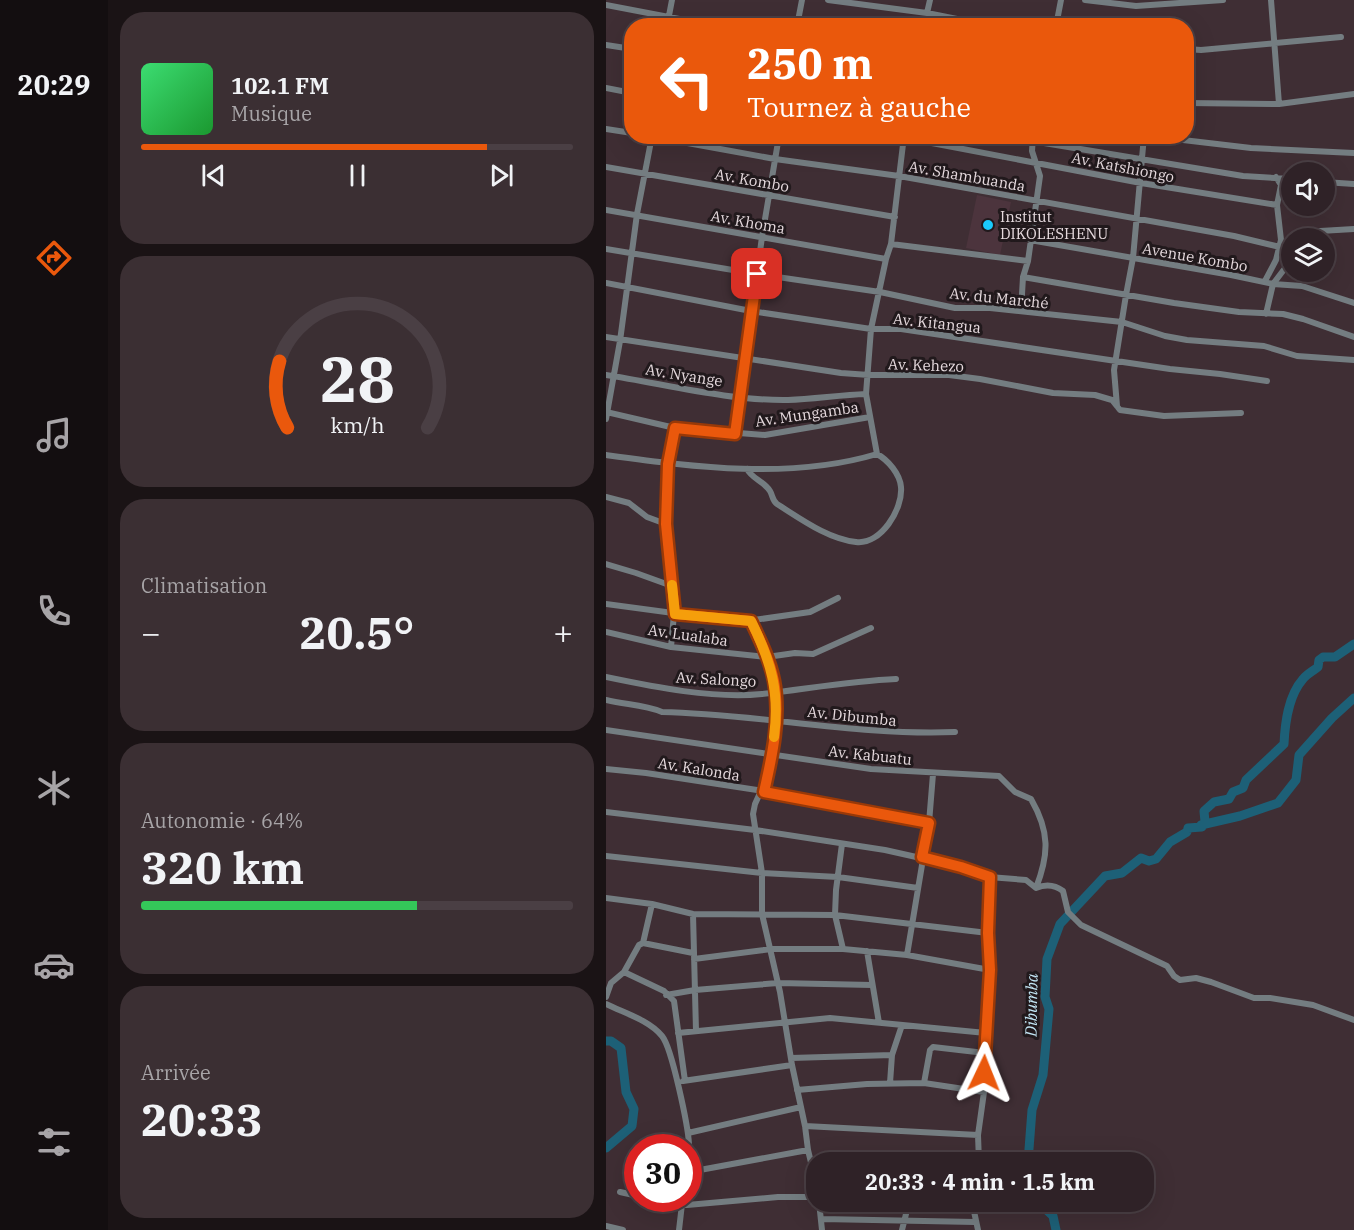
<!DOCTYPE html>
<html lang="fr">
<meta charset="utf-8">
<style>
body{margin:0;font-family:"IBM Plex Serif",serif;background:#3b2f33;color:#f1f3f6;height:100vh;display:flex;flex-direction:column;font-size:22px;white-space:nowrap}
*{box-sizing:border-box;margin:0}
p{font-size:20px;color:#a7a4a7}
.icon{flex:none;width:33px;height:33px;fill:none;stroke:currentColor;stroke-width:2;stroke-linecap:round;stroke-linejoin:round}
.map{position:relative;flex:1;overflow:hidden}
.side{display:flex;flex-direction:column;gap:12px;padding:12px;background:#1a1315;width:498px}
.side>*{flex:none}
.guide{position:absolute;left:18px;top:18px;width:570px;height:126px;border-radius:24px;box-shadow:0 6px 24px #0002,0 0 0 2px #4a3f44;background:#ea580c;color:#fff;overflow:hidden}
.controls{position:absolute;left:675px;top:162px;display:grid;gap:12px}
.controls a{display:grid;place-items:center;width:54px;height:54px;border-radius:50%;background:#2f2227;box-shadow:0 6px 24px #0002,0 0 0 2px #4a3f44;font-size:30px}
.speed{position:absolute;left:18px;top:1134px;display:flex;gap:12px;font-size:30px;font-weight:700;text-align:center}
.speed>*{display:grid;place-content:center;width:78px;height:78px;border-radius:50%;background:#2f2227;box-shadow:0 6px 24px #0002,0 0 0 2px #4a3f44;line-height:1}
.speed .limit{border:9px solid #d22;background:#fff;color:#111}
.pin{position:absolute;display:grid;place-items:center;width:51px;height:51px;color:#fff;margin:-26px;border-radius:12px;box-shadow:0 3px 9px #0006}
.me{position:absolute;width:66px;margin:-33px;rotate:2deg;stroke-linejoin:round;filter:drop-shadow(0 0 4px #0008)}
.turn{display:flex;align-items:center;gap:21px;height:126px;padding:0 24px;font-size:27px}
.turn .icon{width:78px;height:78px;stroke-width:2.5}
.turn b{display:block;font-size:42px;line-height:51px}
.big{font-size:45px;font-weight:800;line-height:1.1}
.side .tile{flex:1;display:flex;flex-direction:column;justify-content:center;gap:9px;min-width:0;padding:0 21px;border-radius:24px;background:#3b2f33}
.side .dial{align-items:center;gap:0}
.dial svg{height:156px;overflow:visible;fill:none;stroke:#4a3f44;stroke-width:7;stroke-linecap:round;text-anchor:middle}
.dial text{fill:#f1f3f6;stroke:none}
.song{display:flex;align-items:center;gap:18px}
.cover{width:72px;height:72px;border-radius:9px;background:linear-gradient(135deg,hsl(140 70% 55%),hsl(130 70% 35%))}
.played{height:6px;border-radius:3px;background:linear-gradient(90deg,#ea580c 80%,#4a3f44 80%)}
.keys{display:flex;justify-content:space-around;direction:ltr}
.heat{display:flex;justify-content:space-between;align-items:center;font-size:33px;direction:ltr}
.charge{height:9px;border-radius:4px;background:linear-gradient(90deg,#34c759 64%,#4a3f44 0)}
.trip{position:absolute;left:200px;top:1152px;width:348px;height:60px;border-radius:24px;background:#2f2227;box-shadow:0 6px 24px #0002,0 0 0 2px #4a3f44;font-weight:800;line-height:60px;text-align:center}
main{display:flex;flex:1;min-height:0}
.dock{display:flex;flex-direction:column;width:108px;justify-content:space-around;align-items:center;background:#130e10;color:#a7a4a7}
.dock .icon{width:42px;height:42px}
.dock .on{color:#ea580c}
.dock b{font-size:27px;color:#f1f3f6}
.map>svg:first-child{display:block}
.built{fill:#4c343d}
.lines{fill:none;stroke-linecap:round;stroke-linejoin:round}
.river{stroke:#1d6077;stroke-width:9}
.minor{stroke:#747d81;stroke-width:6}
.route-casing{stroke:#983908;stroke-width:15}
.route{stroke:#ea580c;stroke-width:10}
.slow{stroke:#f59e0b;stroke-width:10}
.poi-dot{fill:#1acafc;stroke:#21191c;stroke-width:2}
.labels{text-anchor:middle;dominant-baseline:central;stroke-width:6;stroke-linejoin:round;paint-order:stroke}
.street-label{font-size:15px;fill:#e6dade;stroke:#21191c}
.poi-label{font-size:15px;fill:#e6dade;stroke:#21191c;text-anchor:start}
.water-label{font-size:16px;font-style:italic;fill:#c3e6f5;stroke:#21191c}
</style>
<main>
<nav class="dock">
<b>20:29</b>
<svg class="icon on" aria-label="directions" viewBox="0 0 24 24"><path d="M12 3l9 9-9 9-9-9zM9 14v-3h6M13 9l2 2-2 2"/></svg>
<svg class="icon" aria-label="music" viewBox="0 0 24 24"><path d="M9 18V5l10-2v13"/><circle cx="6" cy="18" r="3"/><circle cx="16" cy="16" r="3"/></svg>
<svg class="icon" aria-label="phone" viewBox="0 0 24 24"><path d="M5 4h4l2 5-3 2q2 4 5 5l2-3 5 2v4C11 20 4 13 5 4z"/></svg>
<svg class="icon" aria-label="climate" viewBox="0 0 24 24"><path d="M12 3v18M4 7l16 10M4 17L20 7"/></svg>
<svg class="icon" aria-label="car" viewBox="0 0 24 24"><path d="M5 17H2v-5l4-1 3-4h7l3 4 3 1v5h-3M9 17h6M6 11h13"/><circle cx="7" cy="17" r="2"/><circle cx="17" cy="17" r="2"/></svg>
<svg class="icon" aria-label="filters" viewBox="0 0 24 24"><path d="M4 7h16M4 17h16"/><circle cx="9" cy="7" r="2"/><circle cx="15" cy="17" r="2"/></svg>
</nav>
<section class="side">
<div class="tile">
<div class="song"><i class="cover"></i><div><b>102.1 FM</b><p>Musique</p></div></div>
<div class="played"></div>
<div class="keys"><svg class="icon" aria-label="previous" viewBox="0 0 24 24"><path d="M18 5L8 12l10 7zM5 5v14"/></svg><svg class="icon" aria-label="pause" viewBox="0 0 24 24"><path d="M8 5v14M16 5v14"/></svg><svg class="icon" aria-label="next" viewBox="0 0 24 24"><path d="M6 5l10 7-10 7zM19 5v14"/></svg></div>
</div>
<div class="tile dial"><svg viewBox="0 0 100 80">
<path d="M14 69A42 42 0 1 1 86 69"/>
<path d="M14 69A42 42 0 0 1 10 35" stroke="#ea580c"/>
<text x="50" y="56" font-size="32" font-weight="700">28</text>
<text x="50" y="72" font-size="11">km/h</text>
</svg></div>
<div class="tile"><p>Climatisation</p>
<div class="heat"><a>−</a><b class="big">20.5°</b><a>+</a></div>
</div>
<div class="tile"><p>Autonomie · 64%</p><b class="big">320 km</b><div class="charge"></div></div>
<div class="tile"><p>Arrivée</p><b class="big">20:33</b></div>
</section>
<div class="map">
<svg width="748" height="1230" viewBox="0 0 748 1230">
<rect width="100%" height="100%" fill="#3f2e34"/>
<path class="built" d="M371 195 405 202 394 255 360 248Z"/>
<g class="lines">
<path class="river" d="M595 825 634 816 672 803 690 780 693 755 726 718 748 698
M0 1041H5L15 1048 20 1092 28 1109 26 1126 0 1148
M422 1162 426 1110 437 1075 443 1009 439 997 441 959 454 924 499 876 516 873 535 858 543 861 550 859 564 842 581 832 582 828 596 827 599 822 598 811 608 802 623 799 627 792 637 788 640 780 678 744C679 723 682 696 697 679 701 674 707 671 712 667L713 660 717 657H729L748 644
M432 1202 447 1216 450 1230"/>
<path class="minor" d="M222 0 321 13 386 26
M479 0 530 6 617 0
M665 0 673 104
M0 5 110 26
M61 26 66 0
M191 26 196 0
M322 26 321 13 324 0
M450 26 455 0
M0 45 26 49
M580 49 595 50 735 37
M0 88 26 93
M580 103 673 104 748 94
M0 129 26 133
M43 136 169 159 293 176 628 236 674 247
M289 136 535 183 671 205
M543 136 645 148 748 153
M426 141 637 176 686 179
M0 167 289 217
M718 182 748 184
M0 210 280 259
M691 238 697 232 748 229
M424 240 625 275 667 284 696 286 748 303
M285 244 422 261
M0 249 151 274 274 292 349 308H384L516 322 559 336 581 340 658 346 691 356 748 360
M417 277 568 303 633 312 677 314 697 319 748 337
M659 281 670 260 675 240 671 205 675 185 670 177
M0 283 145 311 265 329H295L564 369 614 374 661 381
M415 311 417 277 422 261 434 176 426 151 427 136
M660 314 667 284 686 259
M0 337 235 373 263 375H343L374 379 447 393 489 395 506 400 514 410 558 416 635 413
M0 375C59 384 123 401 182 400 208 399 234 395 260 394
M511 406 508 370 520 295 527 258 538 136
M0 412 69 428 159 435 264 417
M0 419 14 341 31 214 46 136
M129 433 156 237 173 136
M271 454 260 394 265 329 280 259 285 244 298 136
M0 455C89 467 184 480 271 454 282 460 294 474 295 487 297 509 275 545 250 542 222 539 195 519 171 504 166 500 167 496 164 491 158 481 146 479 141 469
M0 497 23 503 41 517 60 524
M0 564 30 573 66 586
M0 604 134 622 204 612 232 598
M145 621C177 684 174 724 158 792L154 793 149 804 147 814 156 873V914L174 992 186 1065 199 1126 202 1150 210 1183
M0 632 65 647 161 657 189 653 207 654 265 628
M65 647 68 614 60 524 62 464 69 428
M0 677C48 687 107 699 156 694 201 689 244 681 290 679
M0 700C20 705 37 704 56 712 154 714 251 736 349 732
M0 730 265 769 393 776 409 792 425 799C444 832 443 854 430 888
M0 769 40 773 151 790 323 823
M0 812 149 830 279 850 355 867 383 877 420 880 430 888C440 884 449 885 457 891L462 912 475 925 561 966 568 976 574 980 590 978 605 982 648 998H664L707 1005 748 1020
M236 844 230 890 229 915 237 949
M0 856 156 873 232 877 312 888
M0 898 46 904 87 914 229 915 382 933
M87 914 90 1031
M37 943 87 953
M261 951 273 1023
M301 955 323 823 327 774
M88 959 165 949H237L301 955 384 970
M18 972 58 991 68 1001 79 1081
M60 995 89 990 172 983 266 985
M0 997 5 983 18 972 33 945 37 943 46 904
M0 1004C18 1013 43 1020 56 1036 66 1048 82 1126 83 1144 84 1158 83 1172 82 1186
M72 1033 224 1018 380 1033
M185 1058 286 1055
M77 1081 186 1065
M284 1083 286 1055 296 1025
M318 1083 324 1050 327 1047 379 1053
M191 1090 261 1084 318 1083 378 1092
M199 1126 372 1135
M82 1133 195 1107
M373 1162 372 1135 378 1092 383 1015V877
M83 1172 202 1150
M14 1192 32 1196
M46 1198 81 1205 172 1197H210
M213 1202 216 1230
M366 1202 372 1230
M216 1219 369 1222
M0 1226 17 1230
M73 1230 76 1204
M296 1230 303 1202"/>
</g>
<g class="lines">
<defs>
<path id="route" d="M151 274 129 434 69 428 62 464 60 524 69 614 145 621C154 640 164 660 168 681 175 717 166 757 158 792L323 823 316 857 355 867 384 877 382 933 384 970 378 1073"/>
</defs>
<use href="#route" class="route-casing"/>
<use href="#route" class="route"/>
<path class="slow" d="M66 585 69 614 145 621C165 661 174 692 168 737"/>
</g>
<circle class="poi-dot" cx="382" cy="225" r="6"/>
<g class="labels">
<g class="street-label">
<text transform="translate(517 167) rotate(11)">Av. Katshiongo</text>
<text transform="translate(361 176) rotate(10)">Av. Shambuanda</text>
<text transform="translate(146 180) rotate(10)">Av. Kombo</text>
<text transform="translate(142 222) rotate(10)">Av. Khoma</text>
<text transform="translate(589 257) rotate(10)">Avenue Kombo</text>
<text transform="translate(393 298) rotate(6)">Av. du Marché</text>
<text transform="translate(331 323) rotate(6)">Av. Kitangua</text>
<text transform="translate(320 365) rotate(2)">Av. Kehezo</text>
<text transform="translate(78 375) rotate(9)">Av. Nyange</text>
<text transform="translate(201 414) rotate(-8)">Av. Mungamba</text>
<text transform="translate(82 635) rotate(8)">Av. Lualaba</text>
<text transform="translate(110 679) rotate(3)">Av. Salongo</text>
<text transform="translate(246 716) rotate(6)">Av. Dibumba</text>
<text transform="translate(264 755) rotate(6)">Av. Kabuatu</text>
<text transform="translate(93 769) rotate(9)">Av. Kalonda</text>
</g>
<g class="poi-label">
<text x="394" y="216">Institut<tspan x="394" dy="17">DIKOLESHENU</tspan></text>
</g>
<g class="water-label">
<text transform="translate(425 1005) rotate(-89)">Dibumba</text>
</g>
</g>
</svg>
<div class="controls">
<a><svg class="icon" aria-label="sound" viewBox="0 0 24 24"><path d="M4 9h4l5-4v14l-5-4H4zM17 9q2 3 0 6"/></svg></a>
<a><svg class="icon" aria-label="layers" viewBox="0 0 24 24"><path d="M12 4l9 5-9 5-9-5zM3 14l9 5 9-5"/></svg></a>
</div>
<div class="speed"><div class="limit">30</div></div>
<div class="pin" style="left:151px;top:274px;background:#d93025"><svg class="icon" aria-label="arrive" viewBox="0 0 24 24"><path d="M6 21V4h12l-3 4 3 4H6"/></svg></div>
<svg class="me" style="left:378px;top:1073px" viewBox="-20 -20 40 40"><path d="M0-17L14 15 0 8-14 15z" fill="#ea580c" stroke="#fff" stroke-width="4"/></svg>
<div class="trip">20:33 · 4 min · 1.5 km</div>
<div class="guide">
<div class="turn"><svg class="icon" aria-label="left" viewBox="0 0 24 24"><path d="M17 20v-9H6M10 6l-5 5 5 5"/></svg><div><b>250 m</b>Tournez à gauche</div></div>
</div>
</div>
</main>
